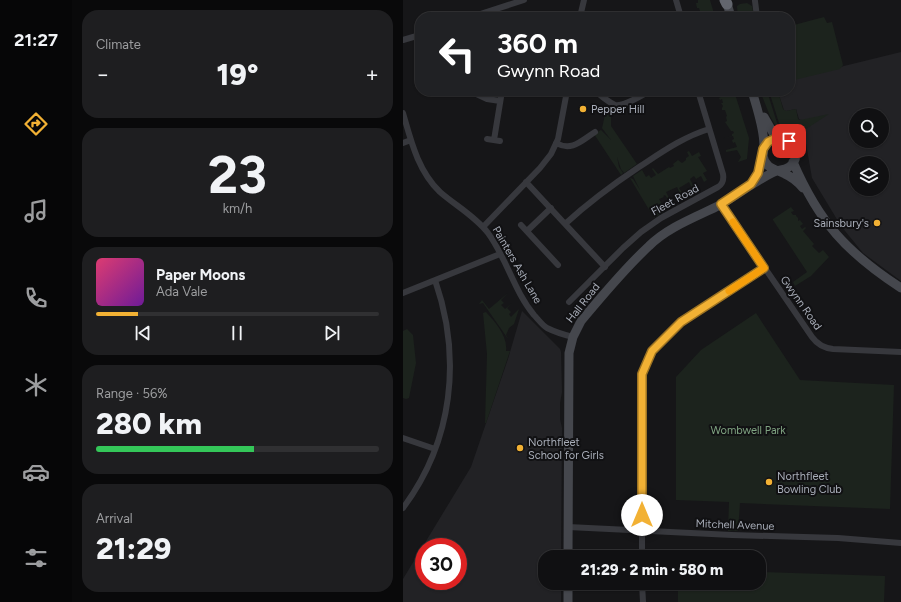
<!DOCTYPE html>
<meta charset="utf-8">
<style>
body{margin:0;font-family:Figtree,sans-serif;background:#1e1e20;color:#f1f3f6;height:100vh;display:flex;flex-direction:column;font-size:15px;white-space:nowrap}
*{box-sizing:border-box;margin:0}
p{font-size:13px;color:#9c9d9f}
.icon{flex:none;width:22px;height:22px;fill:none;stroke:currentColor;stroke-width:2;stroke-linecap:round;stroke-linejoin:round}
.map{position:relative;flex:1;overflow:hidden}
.side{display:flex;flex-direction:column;gap:10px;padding:10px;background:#09090a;width:331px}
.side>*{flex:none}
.banner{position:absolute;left:12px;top:12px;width:380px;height:84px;border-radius:16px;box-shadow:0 1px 3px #0004,0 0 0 1px #303032;background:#202124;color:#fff;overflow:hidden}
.fabs{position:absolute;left:446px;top:108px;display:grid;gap:8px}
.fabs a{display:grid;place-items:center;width:40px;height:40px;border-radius:50%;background:#101012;box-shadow:0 1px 3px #0004,0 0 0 1px #303032;font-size:20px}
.speed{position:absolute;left:12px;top:538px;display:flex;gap:8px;font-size:20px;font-weight:700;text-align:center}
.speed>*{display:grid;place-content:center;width:52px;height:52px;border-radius:50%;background:#101012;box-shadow:0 1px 3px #0004,0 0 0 1px #303032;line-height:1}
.speed .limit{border:6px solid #d22;background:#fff;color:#111}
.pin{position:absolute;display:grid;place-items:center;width:34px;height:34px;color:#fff;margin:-17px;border-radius:8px;box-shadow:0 2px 6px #0006}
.me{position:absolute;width:44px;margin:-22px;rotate:0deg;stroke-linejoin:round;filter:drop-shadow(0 0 3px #0008)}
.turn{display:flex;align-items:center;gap:14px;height:84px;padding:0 16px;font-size:18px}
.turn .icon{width:52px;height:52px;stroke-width:2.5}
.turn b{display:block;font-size:28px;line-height:34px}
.big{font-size:30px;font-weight:800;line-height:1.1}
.side .card{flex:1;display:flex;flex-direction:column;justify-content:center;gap:6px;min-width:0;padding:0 14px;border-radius:16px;background:#1e1e20}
.side .dial{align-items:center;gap:0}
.dial b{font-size:52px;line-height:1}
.song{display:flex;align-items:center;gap:12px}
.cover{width:48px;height:48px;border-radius:6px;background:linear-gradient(135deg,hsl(340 70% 55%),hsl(280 70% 35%))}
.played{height:4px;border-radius:2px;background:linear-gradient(90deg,#f2b134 15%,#303032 15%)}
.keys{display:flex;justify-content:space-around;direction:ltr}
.heat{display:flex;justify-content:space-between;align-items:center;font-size:22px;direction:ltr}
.charge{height:6px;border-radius:3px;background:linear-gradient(90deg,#34c759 56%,#303032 0)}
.trip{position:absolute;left:135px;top:550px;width:228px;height:40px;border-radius:16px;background:#101012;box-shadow:0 1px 3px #0004,0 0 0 1px #303032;font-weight:800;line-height:40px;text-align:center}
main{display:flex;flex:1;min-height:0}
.tabs{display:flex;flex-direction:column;width:72px;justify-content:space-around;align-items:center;background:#060607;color:#9c9d9f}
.tabs .icon{width:28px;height:28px}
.tabs .on{color:#f2b134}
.tabs b{font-size:18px;color:#f1f3f6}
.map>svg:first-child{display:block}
.built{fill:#222225;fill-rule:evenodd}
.green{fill:#1c231d}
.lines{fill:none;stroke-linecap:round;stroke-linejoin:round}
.street{stroke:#37383d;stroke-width:6}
.secondary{stroke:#45474d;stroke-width:9}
.highway{stroke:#63666e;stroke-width:11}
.route-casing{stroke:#9d7322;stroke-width:10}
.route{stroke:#f2b134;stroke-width:7}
.slow{stroke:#f59e0b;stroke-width:7}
.poi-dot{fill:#f2b134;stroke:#111113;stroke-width:1.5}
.labels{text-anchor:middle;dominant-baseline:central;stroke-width:4;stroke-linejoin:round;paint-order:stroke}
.poi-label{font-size:11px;fill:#a8adb8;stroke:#111113;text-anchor:start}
.street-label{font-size:11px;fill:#a8adb8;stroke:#111113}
.park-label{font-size:11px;fill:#7fa381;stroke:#111113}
</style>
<main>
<nav class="tabs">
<b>21:27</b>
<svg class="icon on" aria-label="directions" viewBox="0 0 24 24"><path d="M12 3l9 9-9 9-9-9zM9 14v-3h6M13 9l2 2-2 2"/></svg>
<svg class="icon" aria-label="music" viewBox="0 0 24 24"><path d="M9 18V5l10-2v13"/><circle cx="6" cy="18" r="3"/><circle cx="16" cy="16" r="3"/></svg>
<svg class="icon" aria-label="phone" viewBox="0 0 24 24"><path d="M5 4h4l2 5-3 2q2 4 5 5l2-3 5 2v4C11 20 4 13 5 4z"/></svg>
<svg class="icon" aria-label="climate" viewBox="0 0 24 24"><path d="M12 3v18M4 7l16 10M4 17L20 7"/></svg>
<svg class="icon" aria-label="car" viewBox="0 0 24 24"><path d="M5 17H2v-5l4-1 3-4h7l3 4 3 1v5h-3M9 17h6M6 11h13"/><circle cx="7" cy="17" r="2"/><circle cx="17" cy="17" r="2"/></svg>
<svg class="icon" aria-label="filters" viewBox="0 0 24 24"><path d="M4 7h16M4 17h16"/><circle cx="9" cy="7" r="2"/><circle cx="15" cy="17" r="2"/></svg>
</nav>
<section class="side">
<div class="card"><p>Climate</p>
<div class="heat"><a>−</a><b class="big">19°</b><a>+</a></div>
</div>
<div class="card dial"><b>23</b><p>km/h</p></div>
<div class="card">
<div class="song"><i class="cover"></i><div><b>Paper Moons</b><p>Ada Vale</p></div></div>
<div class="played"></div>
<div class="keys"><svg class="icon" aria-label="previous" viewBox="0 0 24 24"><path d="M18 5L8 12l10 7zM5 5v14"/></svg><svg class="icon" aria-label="pause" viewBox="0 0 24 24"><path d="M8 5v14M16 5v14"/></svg><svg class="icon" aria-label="next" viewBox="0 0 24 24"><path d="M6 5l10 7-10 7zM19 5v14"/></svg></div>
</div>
<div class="card"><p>Range · 56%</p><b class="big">280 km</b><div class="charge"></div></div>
<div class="card"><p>Arrival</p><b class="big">21:29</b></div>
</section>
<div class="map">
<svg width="498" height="602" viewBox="0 0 498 602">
<rect width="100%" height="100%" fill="#161618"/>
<path class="built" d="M498 52V281L460 253 438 226 409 178 399 121 396 119 393 109 383 111 381 110 376 95 379 92 387 91 388 89 387 81 388 79ZM453 115H479V141H453ZM453 163H479V189H453Z
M119 311 157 349 158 352 159 392 157 403V419L159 428 158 557H142V583H158V602H0V579L68 467 105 359ZM21 547H55V581H21Z"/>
<path class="green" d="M295 0H307L312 17H295L297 16 295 12 297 11 296 8H294L293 3H295Z
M344 3 349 6 351 17H335L334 6 337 4Z
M421 17 424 23 429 22 440 65 437 69 387 81V26Z
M317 91H331L346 138 344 159 335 162 338 157 334 150 323 152V150L334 147 332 142 330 143 329 140 331 139 330 136 318 139 329 136V134L331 133 330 131H328L322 122 324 121 323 117 324 116 322 110H319V108L320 106 318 103H320L319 99 317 100 316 98 319 96Z
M357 91H364L375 126 372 125 367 116Z
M366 91H382L378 92 376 95 380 109 383 111 393 109 395 119 397 120 426 114 397 133H386L376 123Z
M208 108V126L234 164 221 173 218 169 214 157 216 167 220 173 218 175 191 134 198 130 208 140 199 128 202 115Z
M286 151 289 156 296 152 298 156 295 157 304 171 300 173 304 180 301 182 298 176 293 179 291 176 287 179 292 189 290 190 286 182 276 188 280 194 278 196 274 187 263 192 268 202H267L262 195 260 196 261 197 256 199 263 211 251 218 227 178 230 179 237 190 230 176 239 170 243 177 246 175 248 178 253 175 249 169 250 168 255 174 266 167 267 168 271 166 270 164 275 160 279 163 283 160V158L286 156 284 152Z
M388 207 391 211 388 212 390 215H393V216L395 218V221L397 220 400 224 397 226 399 229 402 227 403 228 400 231 411 244 409 246 416 253 420 250 426 257 408 276 392 286 390 282 404 272 370 220V219Z
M105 293 98 300 101 303 98 305 102 309 109 303 104 308 108 312 106 314 108 317 116 309 111 324 106 328 103 335 106 340 103 336 80 303 76 304 79 300 86 309Z
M83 312C92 322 105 336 103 351H107L83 423H82L84 354 80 313Z
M353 313 397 380 491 385 487 509 337 503 335 531H325L326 502 273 500V377L298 350Z
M4 329 10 335 13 363 6 398 3 399 0 398V331Z
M356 572 482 576 481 602H275V583H356Z"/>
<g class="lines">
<path class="street" d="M273 0 278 17
M352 1 354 17
M68 17 121 0
M177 17 181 0
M0 40 17 35
M67 91 84 99 97 101
M191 91C198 95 205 102 212 105 221 107 239 95 247 91
M0 113C8 141 15 171 37 192 53 206 72 216 85 233 104 259 111 291 131 315 135 319 139 325 144 328 152 332 162 335 170 337
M84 139 97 141
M91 140 99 91
M0 143 8 140
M153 143C169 152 179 140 192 132
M123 182 202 267
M318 204 409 337C414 344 421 348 430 349L498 352
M162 224C186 202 209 185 236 167 259 152 280 137 306 129
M118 225 155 265
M80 227 137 168 148 154 155 139 164 91
M124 231 148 208
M0 293 97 254
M166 302 220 248 238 232 258 218 315 187C320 184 321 180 320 174L295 91
M0 438 32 449
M0 508C50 441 59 358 32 280
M165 527 329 535 435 538 498 543
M239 557V374L249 351 275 324 361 268
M239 583 240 602"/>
<path class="secondary" d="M323 0 328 17
M349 91C358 122 370 152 350 182
M361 117 373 138
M360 156C362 168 372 169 382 174 389 177 395 182 400 188
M390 162C416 222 443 252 498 288
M165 557 166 353 170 337 178 321C200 295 221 269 246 246 265 227 293 217 317 205 336 194 352 181 371 172 376 170 381 170 386 167 407 151 373 122 360 149
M165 583V602"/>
<path class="highway" d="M322 0 324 4"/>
</g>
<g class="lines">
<defs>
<path id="route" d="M239 515V374L249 351 278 322 361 268 318 204 348 184 355 173 360 149 365 142 373 138 381 139 386 141"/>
</defs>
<use href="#route" class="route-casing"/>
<use href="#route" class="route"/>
<path class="slow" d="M326 291 361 268 330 222"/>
</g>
<g class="poi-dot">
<circle cx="180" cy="109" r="4"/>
<circle cx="474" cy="223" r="4"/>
<circle cx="117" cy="448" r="4"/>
<circle cx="366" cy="482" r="4"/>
</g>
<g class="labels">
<g class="poi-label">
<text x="188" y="109">Pepper Hill</text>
<text x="466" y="223" text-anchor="end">Sainsbury's</text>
<text x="125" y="442">Northfleet<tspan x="125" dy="13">School for Girls</tspan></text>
<text x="374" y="476">Northfleet<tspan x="374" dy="13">Bowling Club</tspan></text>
</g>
<g class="street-label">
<text transform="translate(272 200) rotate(-29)">Fleet Road</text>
<text transform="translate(114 265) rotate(60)">Painters Ash Lane</text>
<text transform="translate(180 303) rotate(-52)">Hall Road</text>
<text transform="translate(398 303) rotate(55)">Gwynn Road</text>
<text transform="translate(332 525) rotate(2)">Mitchell Avenue</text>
</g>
<g class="park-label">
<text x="345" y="430">Wombwell Park</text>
</g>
</g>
</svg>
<div class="fabs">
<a><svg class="icon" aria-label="search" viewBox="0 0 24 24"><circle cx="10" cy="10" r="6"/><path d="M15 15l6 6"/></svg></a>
<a><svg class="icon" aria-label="layers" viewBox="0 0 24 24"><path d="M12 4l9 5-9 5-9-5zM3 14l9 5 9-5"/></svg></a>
</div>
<div class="speed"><div class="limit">30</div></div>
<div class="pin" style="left:386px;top:141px;background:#d93025"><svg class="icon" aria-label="arrive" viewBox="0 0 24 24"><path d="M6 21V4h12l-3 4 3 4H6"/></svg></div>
<svg class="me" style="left:239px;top:515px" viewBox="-20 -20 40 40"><circle r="19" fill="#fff"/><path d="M0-13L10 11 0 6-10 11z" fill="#f2b134"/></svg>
<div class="trip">21:29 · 2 min · 580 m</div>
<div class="banner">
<div class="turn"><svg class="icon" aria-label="left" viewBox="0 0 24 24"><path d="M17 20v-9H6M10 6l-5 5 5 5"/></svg><div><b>360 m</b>Gwynn Road</div></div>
</div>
</div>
</main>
